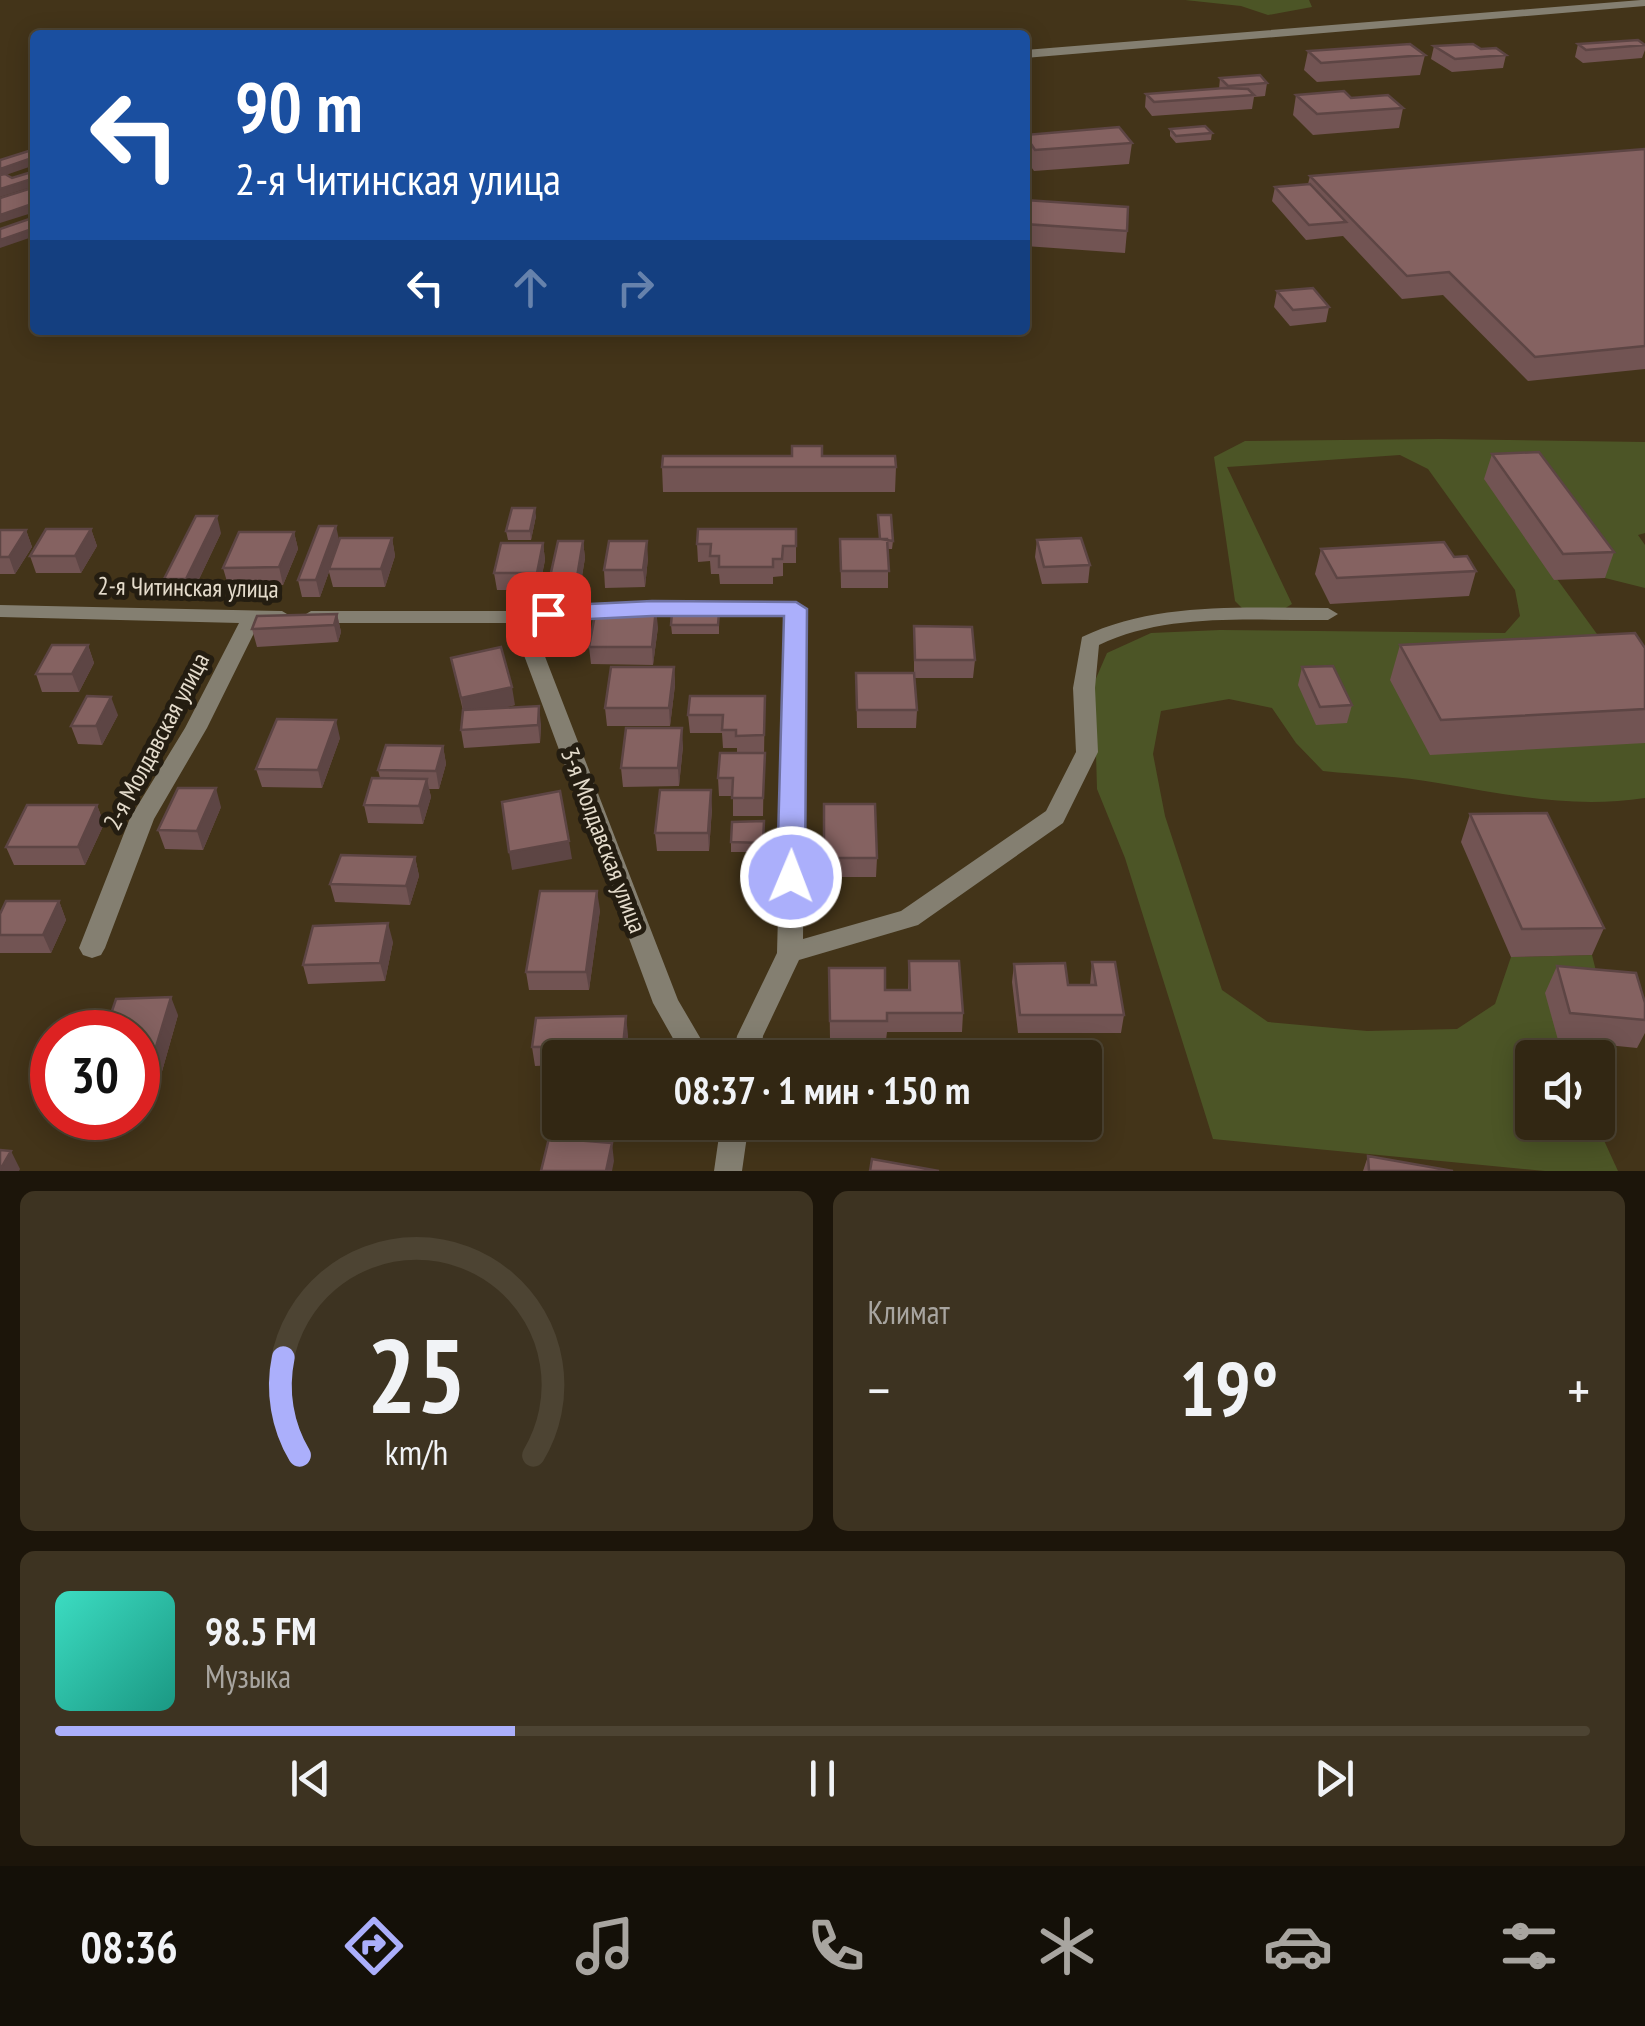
<!DOCTYPE html>
<html lang="ru">
<meta charset="utf-8">
<style>
body{margin:0;font-family:"PT Sans Narrow",sans-serif;background:#3d3321;color:#f1f3f6;height:100vh;display:flex;flex-direction:column;font-size:38px;white-space:nowrap}
*{box-sizing:border-box;margin:0}
p{font-size:32px;color:#a8a5a0}
.icon{flex:none;width:55px;height:55px;fill:none;stroke:currentColor;stroke-width:2;stroke-linecap:round;stroke-linejoin:round}
.map{position:relative;height:1171px;overflow:hidden}
.details{display:flex;flex-direction:column;gap:20px;padding:20px;background:#1c150a;flex:1}
.details>*{flex:none}
.top-card{position:absolute;left:30px;top:30px;width:1000px;height:305px;border-radius:10px;box-shadow:0 5px 25px #0003,0 0 0 2px #4d4433;background:#1a4fa0;color:#fff;overflow:hidden}
.buttons{position:absolute;left:1515px;top:1040px;display:grid;gap:20px}
.buttons a{display:grid;place-items:center;width:100px;height:100px;border-radius:10px;background:#322713;box-shadow:0 5px 25px #0003,0 0 0 2px #4d4433;font-size:50px}
.speed{position:absolute;left:30px;top:1010px;display:flex;gap:20px;font-size:50px;font-weight:700;text-align:center}
.speed>*{display:grid;place-content:center;width:130px;height:130px;border-radius:50%;background:#322713;box-shadow:0 5px 25px #0003,0 0 0 2px #4d4433;line-height:1}
.speed .limit{border:15px solid #d22;background:#fff;color:#111}
.pin{position:absolute;display:grid;place-items:center;width:85px;height:85px;color:#fff;margin:-42px;border-radius:20px;box-shadow:0 5px 15px #0006}
.me{position:absolute;width:110px;margin:-55px;rotate:1deg;stroke-linejoin:round;filter:drop-shadow(0 0 8px #0008)}
.turn{display:flex;align-items:center;gap:35px;height:210px;padding:0 40px;font-size:45px}
.turn .icon{width:130px;height:130px;stroke-width:2.5}
.turn b{display:block;font-size:70px;line-height:85px}
.lanes{display:flex;align-items:center;height:95px;padding:0 40px;background:#0003;justify-content:center;gap:50px;direction:ltr}
.lanes .off{opacity:.35}
.big{font-size:75px;font-weight:700;line-height:1.1}
.details .tile{flex:1;display:flex;flex-direction:column;justify-content:center;gap:15px;min-width:0;padding:0 35px;border-radius:15px;background:#3d3321}
.details .dial{align-items:center;gap:0}
.dial svg{height:260px;overflow:visible;fill:none;stroke:#4d4433;stroke-width:7;stroke-linecap:round;text-anchor:middle}
.dial text{fill:#f1f3f6;stroke:none}
.song{display:flex;align-items:center;gap:30px}
.cover{width:120px;height:120px;border-radius:15px;background:linear-gradient(135deg,hsl(170 70% 55%),hsl(170 70% 35%))}
.played{height:10px;border-radius:5px;background:linear-gradient(90deg,#abaffb 30%,#4d4433 30%)}
.keys{display:flex;justify-content:space-around;direction:ltr}
.heat{display:flex;justify-content:space-between;align-items:center;font-size:55px;direction:ltr}
.details .tiles{flex:1;display:grid;gap:20px;grid-template-columns:1fr 1fr}
.tile:last-child{grid-column:span 2}
.trip{position:absolute;left:542px;top:1040px;width:560px;height:100px;border-radius:10px;background:#322713;box-shadow:0 5px 25px #0003,0 0 0 2px #4d4433;font-weight:700;line-height:100px;text-align:center}
.tab-bar{display:flex;height:160px;justify-content:space-around;align-items:center;background:#141008;color:#a8a5a0}
.tab-bar .icon{width:70px;height:70px}
.tab-bar .current{color:#abaffb}
.tab-bar b{font-size:45px;color:#f1f3f6}
.map>svg:first-child{display:block}
.green{fill:#4c5526}
.lines{fill:none;stroke-linecap:round;stroke-linejoin:round}
.street{fill:#847f71;fill-rule:evenodd}
.wall{fill:#725453}
.shaded-wall{fill:#5d4544}
.building{fill:#856261;stroke:#5d4544;stroke-width:2.5}
.route{fill:#abaffb;stroke:#6f72a3;stroke-width:2.5}
.labels{text-anchor:middle;dominant-baseline:central;stroke-width:10;stroke-linejoin:round;paint-order:stroke}
.street-label{font-size:25px;fill:#e5dccc;stroke:#241d11}
</style>
<div class="map">
<svg width="1645" height="1171" viewBox="0 0 1645 1171">
<rect width="100%" height="100%" fill="#433419"/>
<path class="green" d="M1185 0H1309L1312 7 1268 15 1241 6Z
M1440 439 1645 442V533L1638 535 1645 545V588L1605 578 1485 480 1621 667 1645 743V798C1573 809 1509 795 1438 783 1401 776 1361 775 1323 771L1296 743 1272 708 1229 699 1161 711 1153 754 1165 816 1222 990 1268 1022 1367 1031 1457 1029 1495 1004 1511 957 1592 955 1603 999 1558 1040 1566 1057 1532 1058V1122L1596 1123 1618 1171H1545L1213 1139 1125 858 1097 789 1094 683 1107 653 1151 633 1220 630 1505 633 1520 616 1515 590 1428 469 1400 455 1227 467 1292 604 1279 612 1244 610 1235 601 1214 457 1245 441Z"/>
<g class="lines">
<path class="street" d="M1641 0H1645V6L1025 58V50Z
M652 603H796L806 609 803 939 901 911 1046 811 1076 752 1073 688 1082 637C1157 601 1246 608 1328 608L1338 614 1328 620C1253 621 1168 612 1099 645L1095 688 1098 752 1063 823 918 925 799 960 763 1036 760 1058H733L737 1036 777 953 786 615H652L532 623 678 1000 712 1058H684L653 1003 512 623H311L301 617 311 611H520Z
M0 605 282 611 292 617 282 623H259L207 728 154 819 105 948 101 955 92 958 83 955 79 948 130 818 185 728 239 623 0 617Z
M721 1122H749L742 1171H714Z"/>
</g>
<path class="wall" d="M1578 44H1645V50L1642 58 1583 63 1575 57Z
M1434 46 1481 49 1506 55 1503 68 1452 72 1431 59Z
M1308 51 1425 55 1420 75 1317 82 1304 70Z
M1220 78 1267 83 1265 96 1254 97 1252 109 1152 116 1145 107 1146 94 1219 89Z
M1296 95 1403 108 1399 128 1313 135 1293 115Z
M1170 129 1212 133 1211 140 1176 143 1170 136Z
M1025 134 1132 143 1129 164 1034 171 1025 158Z
M1645 149V369L1528 381 1443 295 1402 299 1343 236 1306 240 1272 201 1275 187 1308 184 1310 176Z
M1025 200 1127 231 1125 253 1025 246Z
M1277 291 1329 307 1326 322 1290 326 1274 307Z
M1492 454 1614 552 1605 578 1554 580 1484 479Z
M662 467H896L895 492H663Z
M536 516 531 540H508L506 531Z
M91 529 97 546 81 573H36L30 556Z
M796 529V563H783V576L773 577V584H720L719 574H711L710 561 698 562 697 544Z
M0 530H26L32 547 15 574H0Z
M294 532 298 549 283 585H228L223 568Z
M221 533 191 596 170 597 164 579Z
M392 538 395 556 385 587H333L329 572 320 597H302L298 580 340 541Z
M840 539 893 541 892 549H888V588H841Z
M1037 540 1090 565 1088 583 1042 584 1035 557Z
M583 541 585 558 579 594H553L550 577Z
M543 543 545 560 539 590H497L494 573Z
M1321 549 1454 557 1476 571 1469 596 1330 604 1315 574Z
M648 558 645 587 605 588 604 570Z
M719 612V634H672L671 625Z
M337 614 341 632 338 642 257 647 252 629Z
M914 626 975 660 973 678H915L917 710 916 728H857L856 673H914Z
M658 627 653 665 591 664 589 647Z
M88 645 94 663 79 692H42L36 674Z
M1400 645 1645 648V743L1430 755 1390 680Z
M451 658 515 705 500 708 541 724 540 743 464 748 461 730 463 711Z
M674 667 675 685 670 726H607L605 708Z
M1302 667 1352 705 1347 723 1316 725 1298 685Z
M765 696 763 816H733V796H719L718 778 737 753V748H723L722 733H690L688 715Z
M118 715 102 745 78 744 71 726Z
M340 738 322 788 262 787 256 769Z
M443 746 446 764 439 789H429L431 797 423 824 368 823 364 805 380 778 378 770Z
M683 746 679 786 623 787 621 768Z
M824 804 877 858 876 877H824Z
M97 805 104 824 85 865H14L6 847Z
M221 807 203 850 165 849 158 830Z
M712 808 709 851H657L655 833Z
M1470 814 1604 928 1592 955 1511 957 1461 842Z
M764 831 763 852H731V842Z
M415 857 419 876 410 905 335 902 330 884Z
M59 901 66 920 51 953H0V935Z
M600 910 589 990H529L526 972Z
M393 942 385 981 308 984 303 965Z
M909 961 963 1013 962 1032H887L886 1040H830L829 968 885 990H908Z
M1092 962 1124 1015 1121 1033H1018L1012 982 1014 964 1068 985H1090Z
M1557 966 1645 1003V1033L1637 1048 1558 1040 1545 993Z
M178 1015 157 1089 138 1090V1032Z
M628 1035 626 1058H560V1065L535 1066 532 1047Z
M1368 1156 1453 1171H1363Z"/>
<path class="shaded-wall" d="M35 157V165L0 177V169Z
M35 178V186L0 197V189Z
M35 203V212L0 223V215Z
M35 228V236L0 248V240Z
M535 508 536 516 531 540 530 531Z
M217 516 221 533 191 596 186 579Z
M336 526 340 544 329 569V572L320 597 316 580Z
M91 529 97 546 81 573 75 556Z
M26 530 32 547 15 574 9 557Z
M294 532 298 549 283 585 279 567Z
M392 538 395 556 385 587 381 569Z
M583 541 585 558 579 594 577 577Z
M647 541 648 558 645 587 643 570Z
M543 543 545 560 539 590 537 573Z
M656 609 658 627 653 665 652 647Z
M337 614 341 632 338 642 334 625Z
M88 645 94 663 79 692 72 674Z
M674 667 675 685 670 726 669 708Z
M512 687 515 705 464 716 461 698Z
M111 697 118 715 102 745 96 726Z
M539 706 541 724 540 743 538 725Z
M336 720 340 738 322 788 318 770Z
M682 728 683 746 679 786 678 768Z
M443 746 446 764 439 789 436 771Z
M427 779 431 797 423 824 419 806Z
M216 788 221 807 203 850 197 831Z
M711 790 712 808 709 851 708 833Z
M97 805 104 824 85 865 78 847Z
M569 841 572 859 512 870 509 852Z
M415 857 419 876 410 905 406 886Z
M597 891 600 910 589 990 586 972Z
M59 901 66 920 51 953 43 935Z
M388 923 393 942 385 981 380 963Z
M171 997 178 1015 157 1089 149 1070Z
M626 1016 628 1035 626 1058H624L623 1046Z
M612 1143 614 1161 612 1171H606Z
M11 1151 20 1169 19 1171H0Z"/>
<path class="building" d="M1638 40 1645 45 1586 50 1578 44Z
M1410 44 1425 55 1321 63 1308 51Z
M1473 44 1481 49 1496 48 1506 55 1455 59 1434 46Z
M1260 75 1267 83 1228 86 1220 78Z
M1225 88 1248 89 1254 95 1154 102 1146 94Z
M1344 91 1351 98 1388 95 1403 108 1317 114 1296 95Z
M1205 126 1212 133 1176 136 1170 129Z
M1119 127 1132 143 1035 150 1025 135Z
M35 149V157L0 169V160Z
M1645 149V346L1535 357 1449 272 1407 276 1310 176Z
M35 171V178L0 189V175L5 174 12 178Z
M1310 184 1346 222 1309 225 1275 187Z
M35 187V203L0 215V198Z
M1025 200 1128 207 1127 231 1025 224Z
M35 217V228L0 240V229Z
M1313 288 1329 307 1293 310 1277 291Z
M792 446H822V456H895L896 467H662L663 456H792Z
M1539 452 1614 552 1563 554 1492 454Z
M512 508H535L530 531H506Z
M878 515H891L893 541 880 539Z
M196 516H217L186 579H164Z
M319 526H336L316 580H298Z
M46 529H91L75 556H30Z
M698 529H796V546H783L782 559H773V567H719V556H710L711 544H697Z
M0 530H26L9 557H0Z
M239 532H294L279 567 223 568Z
M340 538H392L381 569H329Z
M1081 538 1090 565 1044 567 1037 540Z
M840 539H887L889 571H841Z
M558 541H583L577 577H550Z
M609 541H647L643 570H604Z
M1444 542 1454 557 1467 556 1476 571 1337 578 1321 549Z
M501 543H543L537 573H494Z
M596 609H656L652 647H589Z
M672 612H719L718 625H671Z
M337 614 334 625 252 629 257 616Z
M914 626 972 627 975 660H915Z
M1635 633 1645 648V709L1441 720 1400 645Z
M52 645H88L72 674H36Z
M501 647 512 687 461 698 451 658Z
M1333 666 1352 705 1320 707 1302 667Z
M611 667H674L669 708H605Z
M856 673H914L917 710H857Z
M87 696 111 697 96 726H71Z
M690 696H765L764 735 736 736V730H722L723 715H688Z
M539 706 538 725 461 730 463 710Z
M277 719 336 720 318 770 256 769Z
M626 728H682L678 768H621Z
M386 745 443 746 436 771 378 770Z
M720 753H765L763 798H732L733 778H718Z
M372 778 427 779 419 806 364 805Z
M178 788H216L197 831 158 830Z
M660 790H711L708 833H655Z
M560 791 569 841 509 852 502 802Z
M824 804H875L877 858H824Z
M27 805H97L78 847H6Z
M1547 813 1604 928 1522 929 1470 814Z
M764 821 763 843 731 842 732 822Z
M341 855 415 857 406 886 330 884Z
M540 891H597L586 972H526Z
M6 901H59L43 935H0V914Z
M388 923 380 963 303 965 313 926Z
M909 961H959L963 1013H887V1021H830L829 968H885V990H910Z
M1092 962H1115L1124 1015H1020L1014 964 1065 963 1068 985H1096Z
M1557 966 1636 973 1645 1003V1020L1570 1013Z
M171 997 149 1070 138 1071V1032H105L116 999Z
M626 1016 623 1046 532 1047 536 1018Z
M549 1138 612 1143 606 1171H541Z
M0 1150 11 1151 0 1170Z
M1368 1156 1453 1171H1369Z
M872 1159 939 1171H870Z"/>
<path class="route" d="M652 601 796 602 807 609 805 877 801 884 791 887 781 884 777 877 784 616H652L548 621 536 614 548 606Z"/>
<g class="labels">
<g class="street-label">
<text transform="translate(188 587) rotate(1)">2-я Читинская улица</text>
<text transform="translate(156 741) rotate(-62)">2-я Молдавская улица</text>
<text transform="translate(604 840) rotate(69)">3-я Молдавская улица</text>
</g>
</g>
</svg>
<div class="buttons">
<a><svg class="icon" aria-label="sound" viewBox="0 0 24 24"><path d="M4 9h4l5-4v14l-5-4H4zM17 9q2 3 0 6"/></svg></a>
</div>
<div class="speed"><div class="limit">30</div></div>
<div class="pin" style="left:548px;top:614px;background:#d93025"><svg class="icon" aria-label="arrive" viewBox="0 0 24 24"><path d="M6 21V4h12l-3 4 3 4H6"/></svg></div>
<svg class="me" style="left:791px;top:877px" viewBox="-20 -20 40 40"><circle r="17" fill="#abaffb" stroke="#fff" stroke-width="3"/><path d="M0-11L8 9 0 5-8 9z" fill="#fff"/></svg>
<div class="trip">08:37 · 1 мин · 150 m</div>
<div class="top-card">
<div class="turn"><svg class="icon" aria-label="left" viewBox="0 0 24 24"><path d="M17 20v-9H6M10 6l-5 5 5 5"/></svg><div><b>90 m</b>2-я Читинская улица</div></div>
<div class="lanes"><svg class="icon" aria-label="left" viewBox="0 0 24 24"><path d="M17 20v-9H6M10 6l-5 5 5 5"/></svg><svg class="icon off" aria-label="ahead" viewBox="0 0 24 24"><path d="M12 20V5M6 11l6-6 6 6"/></svg><svg class="icon off" aria-label="right" viewBox="0 0 24 24"><path d="M7 20v-9h11M14 6l5 5-5 5"/></svg></div>
</div>
</div>
<section class="details">
<div class="tiles">
<div class="tile dial"><svg viewBox="0 0 100 80">
<path d="M14 69A42 42 0 1 1 86 69"/>
<path d="M14 69A42 42 0 0 1 9 39" stroke="#abaffb"/>
<text x="50" y="56" font-size="32" font-weight="700">25</text>
<text x="50" y="72" font-size="11">km/h</text>
</svg></div>
<div class="tile"><p>Климат</p>
<div class="heat"><a>−</a><b class="big">19°</b><a>+</a></div>
</div>
<div class="tile">
<div class="song"><i class="cover"></i><div><b>98.5 FM</b><p>Музыка</p></div></div>
<div class="played"></div>
<div class="keys"><svg class="icon" aria-label="previous" viewBox="0 0 24 24"><path d="M18 5L8 12l10 7zM5 5v14"/></svg><svg class="icon" aria-label="pause" viewBox="0 0 24 24"><path d="M8 5v14M16 5v14"/></svg><svg class="icon" aria-label="next" viewBox="0 0 24 24"><path d="M6 5l10 7-10 7zM19 5v14"/></svg></div>
</div>
</div>
</section>
<nav class="tab-bar">
<b>08:36</b>
<svg class="icon current" aria-label="directions" viewBox="0 0 24 24"><path d="M12 3l9 9-9 9-9-9zM9 14v-3h6M13 9l2 2-2 2"/></svg>
<svg class="icon" aria-label="music" viewBox="0 0 24 24"><path d="M9 18V5l10-2v13"/><circle cx="6" cy="18" r="3"/><circle cx="16" cy="16" r="3"/></svg>
<svg class="icon" aria-label="phone" viewBox="0 0 24 24"><path d="M5 4h4l2 5-3 2q2 4 5 5l2-3 5 2v4C11 20 4 13 5 4z"/></svg>
<svg class="icon" aria-label="climate" viewBox="0 0 24 24"><path d="M12 3v18M4 7l16 10M4 17L20 7"/></svg>
<svg class="icon" aria-label="car" viewBox="0 0 24 24"><path d="M5 17H2v-5l4-1 3-4h7l3 4 3 1v5h-3M9 17h6M6 11h13"/><circle cx="7" cy="17" r="2"/><circle cx="17" cy="17" r="2"/></svg>
<svg class="icon" aria-label="filters" viewBox="0 0 24 24"><path d="M4 7h16M4 17h16"/><circle cx="9" cy="7" r="2"/><circle cx="15" cy="17" r="2"/></svg>
</nav>
